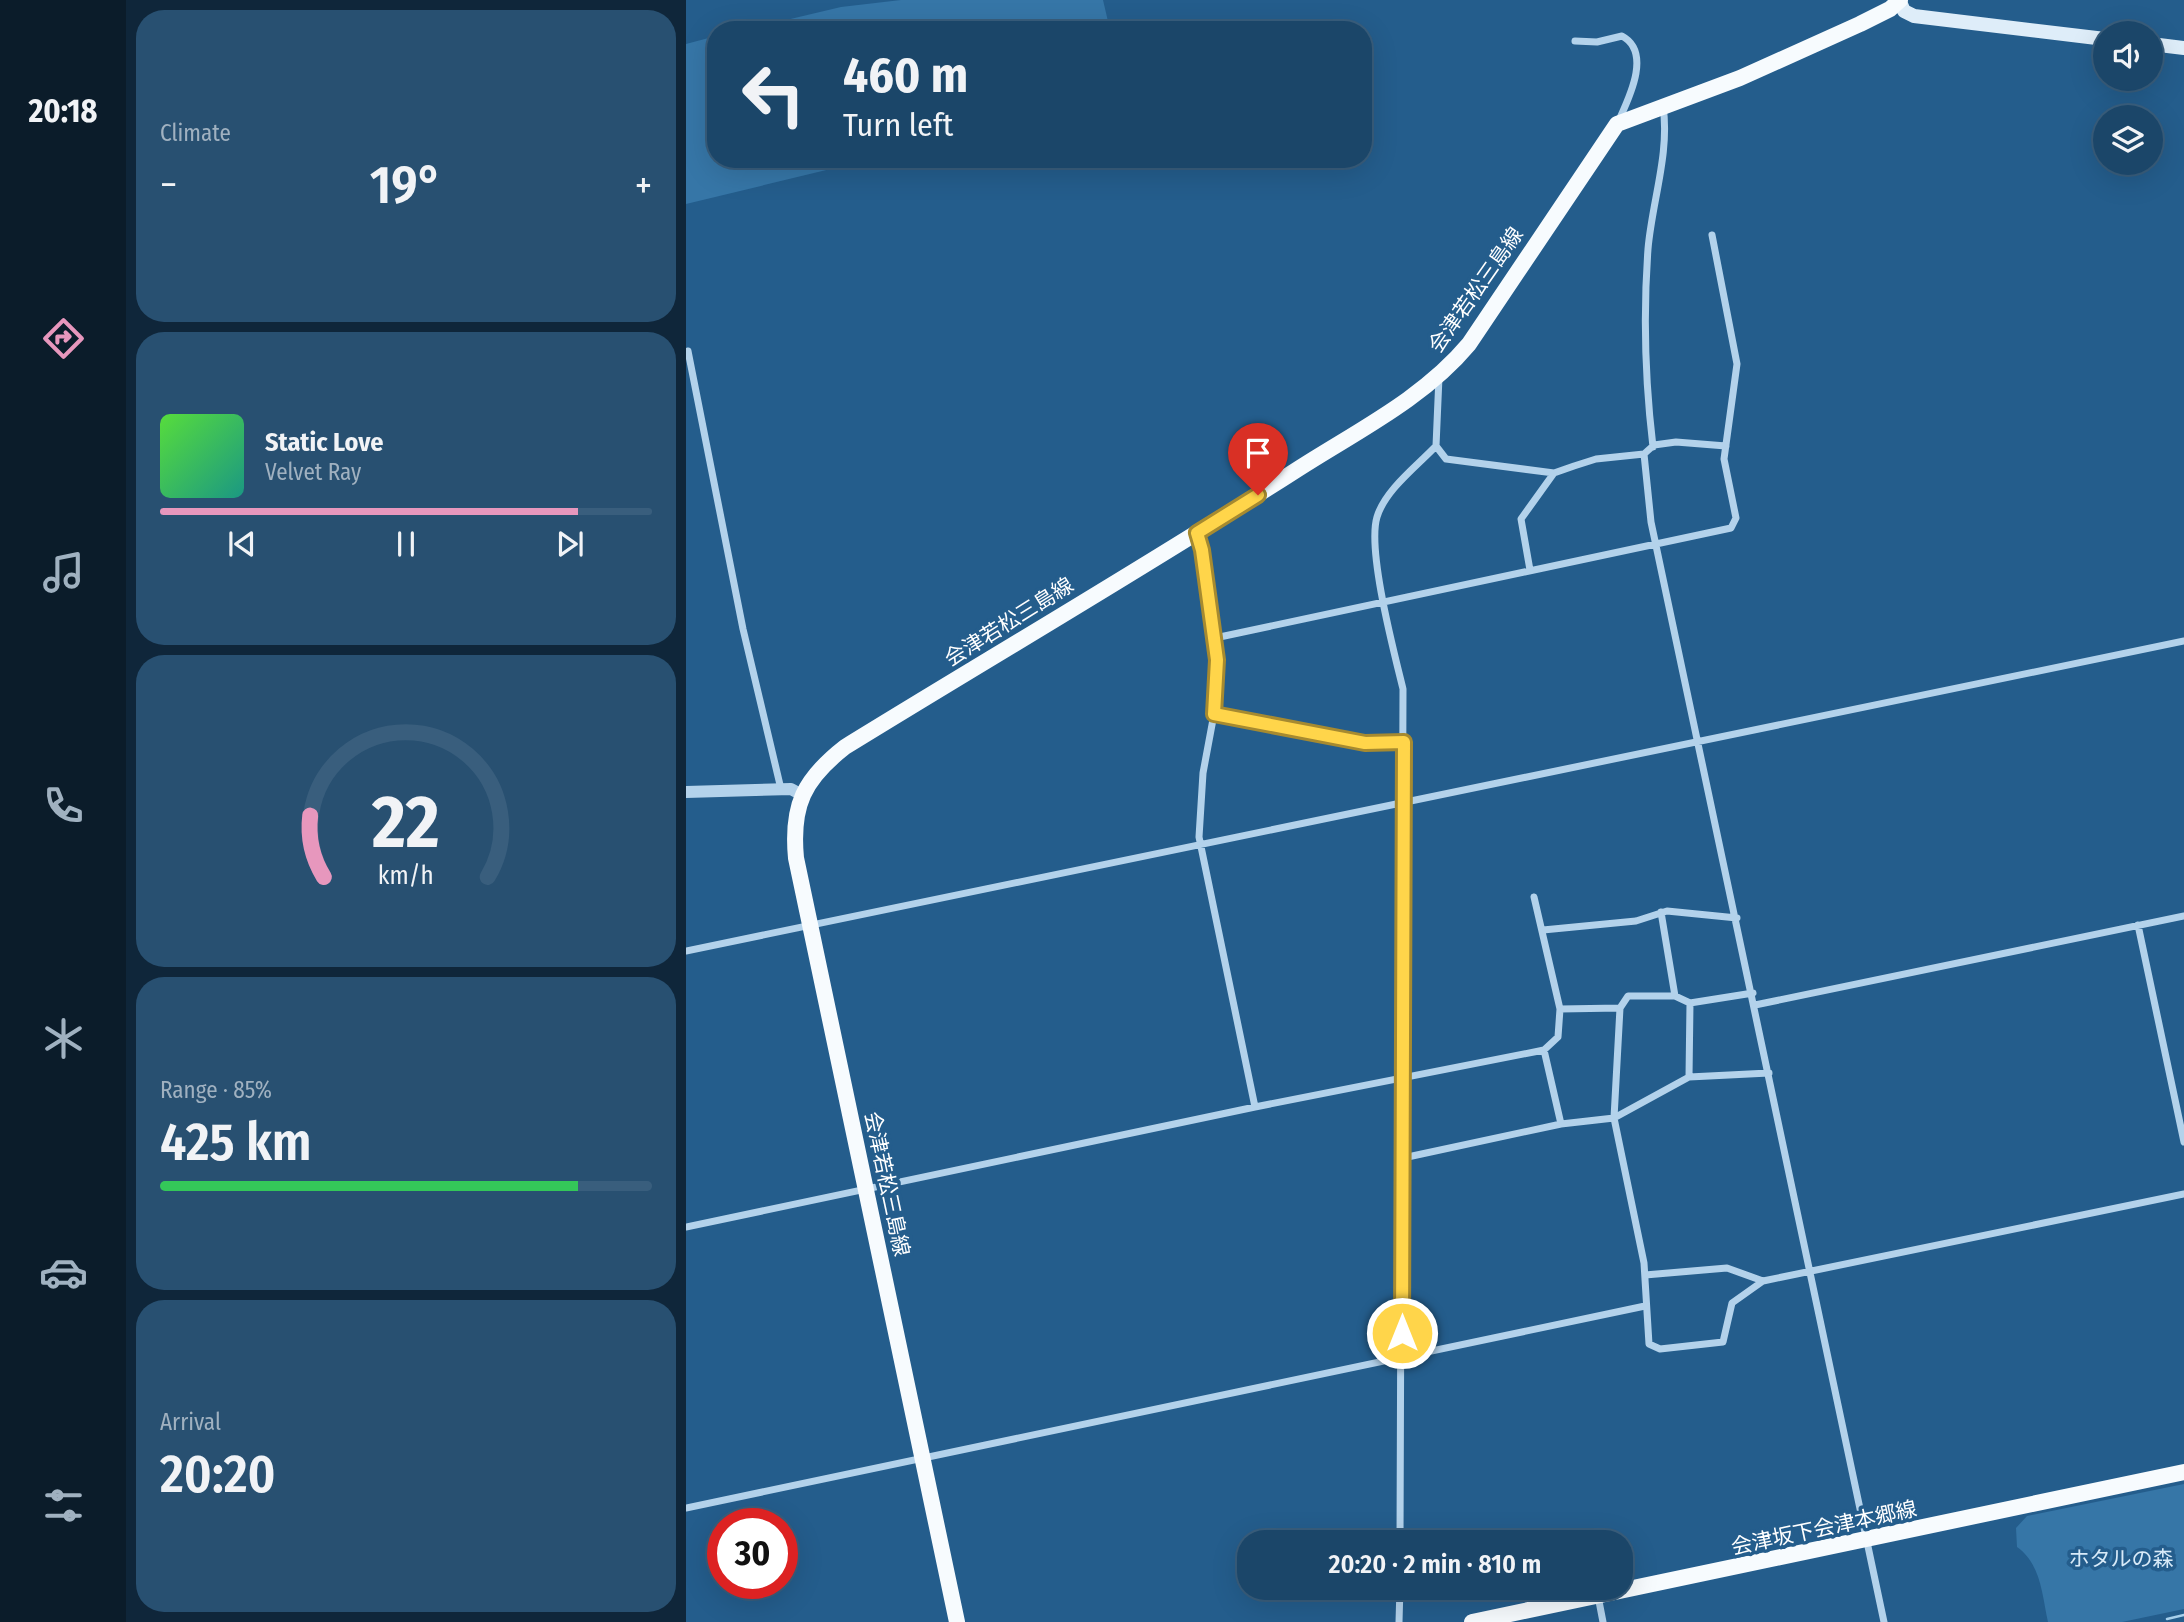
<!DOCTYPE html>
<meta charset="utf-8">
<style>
body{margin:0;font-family:"Fira Sans Condensed","Noto Sans JP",sans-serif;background:#285071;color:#f1f3f6;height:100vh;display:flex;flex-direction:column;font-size:26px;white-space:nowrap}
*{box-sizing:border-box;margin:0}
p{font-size:23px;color:#a0b1c0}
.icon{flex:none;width:38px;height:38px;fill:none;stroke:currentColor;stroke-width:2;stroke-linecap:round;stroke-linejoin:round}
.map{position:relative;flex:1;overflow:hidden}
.details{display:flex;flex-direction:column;gap:10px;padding:10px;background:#0f263a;width:560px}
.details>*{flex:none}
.hud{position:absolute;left:21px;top:21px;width:665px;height:147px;border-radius:28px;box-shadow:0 7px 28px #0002,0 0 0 2px #395e7d;background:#1b4669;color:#f1f3f6;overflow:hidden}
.buttons{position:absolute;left:1407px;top:21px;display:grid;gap:14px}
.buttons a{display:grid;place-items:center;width:70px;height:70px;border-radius:50%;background:#1b4669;box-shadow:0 7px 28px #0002,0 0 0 2px #395e7d;font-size:35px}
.speed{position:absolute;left:21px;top:1508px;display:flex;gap:14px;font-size:35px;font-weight:700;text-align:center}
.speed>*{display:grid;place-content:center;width:91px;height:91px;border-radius:50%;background:#1b4669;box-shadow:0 7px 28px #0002,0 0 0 2px #395e7d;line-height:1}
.speed .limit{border:10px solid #d22;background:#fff;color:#111}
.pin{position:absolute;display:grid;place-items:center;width:60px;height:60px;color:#fff;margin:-72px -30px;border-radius:50% 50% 50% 0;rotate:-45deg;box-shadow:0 0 7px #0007}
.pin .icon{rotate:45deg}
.me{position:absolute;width:77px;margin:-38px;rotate:0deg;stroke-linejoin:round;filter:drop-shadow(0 0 5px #0008)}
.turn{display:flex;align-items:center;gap:24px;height:147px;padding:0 21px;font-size:32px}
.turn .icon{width:91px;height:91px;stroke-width:2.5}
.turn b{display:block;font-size:49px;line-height:60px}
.big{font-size:52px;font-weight:600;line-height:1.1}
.details .widget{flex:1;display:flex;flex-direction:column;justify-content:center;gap:10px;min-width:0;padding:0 24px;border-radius:28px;background:#285071}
.details .dial{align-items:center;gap:0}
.dial svg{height:182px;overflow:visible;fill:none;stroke:#395e7d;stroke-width:7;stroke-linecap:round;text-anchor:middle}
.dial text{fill:#f1f3f6;stroke:none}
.song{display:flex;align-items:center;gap:21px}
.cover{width:84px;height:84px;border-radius:10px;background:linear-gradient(135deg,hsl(110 70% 55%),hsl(170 70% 35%))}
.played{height:7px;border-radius:4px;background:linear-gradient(90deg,#e797bd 85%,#395e7d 85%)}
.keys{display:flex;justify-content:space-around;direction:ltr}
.heat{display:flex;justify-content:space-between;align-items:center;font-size:38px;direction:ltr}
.charge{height:10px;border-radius:5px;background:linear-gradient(90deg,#34c759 85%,#395e7d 0)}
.trip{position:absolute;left:551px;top:1530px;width:396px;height:70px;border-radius:28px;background:#1b4669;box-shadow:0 7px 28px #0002,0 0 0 2px #395e7d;font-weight:600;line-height:70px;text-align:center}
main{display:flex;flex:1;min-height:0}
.tabs{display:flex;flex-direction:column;width:126px;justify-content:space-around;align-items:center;background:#0b1c2a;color:#a0b1c0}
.tabs .icon{width:49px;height:49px}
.tabs .on{color:#e797bd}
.tabs b{font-size:32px;color:#f1f3f6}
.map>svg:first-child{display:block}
.green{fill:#3676a7}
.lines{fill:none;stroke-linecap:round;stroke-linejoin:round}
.stream{stroke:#a7cfeb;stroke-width:2.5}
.minor{stroke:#b3d2eb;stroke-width:7}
.tertiary{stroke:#b3d2eb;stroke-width:12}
.secondary{stroke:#deedf9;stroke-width:14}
.primary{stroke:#f7fbfe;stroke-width:16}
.route-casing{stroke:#a68a30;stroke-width:18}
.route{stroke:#ffd54a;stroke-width:12}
.labels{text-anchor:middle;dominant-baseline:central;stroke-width:7;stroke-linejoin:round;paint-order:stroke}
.street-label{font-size:21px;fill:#fff;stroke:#245d8c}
.park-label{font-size:21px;fill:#d8eaf8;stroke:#245d8c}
</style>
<main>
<nav class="tabs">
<b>20:18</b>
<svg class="icon on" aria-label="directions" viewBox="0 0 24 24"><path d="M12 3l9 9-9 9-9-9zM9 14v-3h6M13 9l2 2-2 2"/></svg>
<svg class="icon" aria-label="music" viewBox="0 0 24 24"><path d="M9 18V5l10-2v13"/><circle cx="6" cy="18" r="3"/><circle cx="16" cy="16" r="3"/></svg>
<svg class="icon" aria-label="phone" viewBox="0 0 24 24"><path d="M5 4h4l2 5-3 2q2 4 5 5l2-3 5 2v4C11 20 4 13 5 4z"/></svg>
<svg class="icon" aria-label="climate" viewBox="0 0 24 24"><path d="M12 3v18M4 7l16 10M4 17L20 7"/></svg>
<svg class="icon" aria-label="car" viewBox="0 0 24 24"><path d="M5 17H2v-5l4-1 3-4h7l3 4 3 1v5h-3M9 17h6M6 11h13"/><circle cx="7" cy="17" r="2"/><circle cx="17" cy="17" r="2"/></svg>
<svg class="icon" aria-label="filters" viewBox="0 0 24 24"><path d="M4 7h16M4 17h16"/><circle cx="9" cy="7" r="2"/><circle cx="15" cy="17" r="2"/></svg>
</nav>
<section class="details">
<div class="widget"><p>Climate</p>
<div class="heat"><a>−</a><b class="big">19°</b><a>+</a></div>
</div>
<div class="widget">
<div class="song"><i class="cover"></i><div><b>Static Love</b><p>Velvet Ray</p></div></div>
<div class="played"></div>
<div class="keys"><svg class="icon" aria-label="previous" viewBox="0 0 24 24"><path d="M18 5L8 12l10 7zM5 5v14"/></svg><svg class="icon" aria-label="pause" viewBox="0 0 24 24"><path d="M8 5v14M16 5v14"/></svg><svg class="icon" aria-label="next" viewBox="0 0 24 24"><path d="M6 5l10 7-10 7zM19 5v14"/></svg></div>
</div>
<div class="widget dial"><svg viewBox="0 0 100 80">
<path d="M14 69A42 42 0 1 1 86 69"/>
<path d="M14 69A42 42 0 0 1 8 42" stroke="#e797bd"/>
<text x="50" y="56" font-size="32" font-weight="700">22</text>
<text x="50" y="72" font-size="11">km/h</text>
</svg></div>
<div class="widget"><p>Range · 85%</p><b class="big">425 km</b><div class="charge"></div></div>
<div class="widget"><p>Arrival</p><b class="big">20:20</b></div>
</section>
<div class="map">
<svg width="1498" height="1622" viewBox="0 0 1498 1622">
<rect width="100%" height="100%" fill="#245d8c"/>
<path class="green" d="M215 0H417L424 30H58L155 7Z
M30 36V159H186L0 204V44Z
M1498 1484V1609L1436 1622H1362C1356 1594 1355 1564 1331 1547L1330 1528 1341 1516Z"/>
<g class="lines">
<path class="stream" d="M1481 1619 1498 1615"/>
<path class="minor" d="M889 41 911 42 936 36C966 52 943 98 933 120
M2 351 57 629 95 789
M753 377 750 446 760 459 868 473
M967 447C959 380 957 316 962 249 966 202 984 153 977 106
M958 454 965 522 1198 1622
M511 534 531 660 528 714 517 773 513 837 569 1107
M844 570 835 519 868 473 888 466 910 459 958 454 968 445 990 442 1040 446
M529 638 1045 528 1050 518 1038 459 1051 364 1026 235
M528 714 679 743 718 742
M975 912 989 996
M1452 925 1498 1142
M857 930 950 921 981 911 1051 918
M0 951 1498 641
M1004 1003 1067 993
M1069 1005 1498 916
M874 1009 934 1008
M858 1050 875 1124
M1003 1077 1004 1003 989 996H942L934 1008 928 1118 958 1263 963 1344 974 1349 1037 1342 1046 1303 1077 1281
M717 1158 875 1124 928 1118 1003 1077 1083 1073
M0 1227 569 1107 858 1050 872 1037 874 1009 848 897
M959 1275 1041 1268 1077 1281 1498 1194
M0 1508 959 1306
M714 1542 717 689C708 652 681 550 691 517 699 490 731 466 750 446
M912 1596 917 1622
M713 1622 714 1587"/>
<path class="tertiary" d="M0 792 105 789 116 795"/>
<path class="secondary" d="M1214 2 1218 11 1228 16 1419 39
M1465 44 1498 48"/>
<path class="primary" d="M271 1622 110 858C105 805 118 779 159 747 310 654 463 565 612 469 671 431 737 399 783 344L931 124 1054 78 1174 24 1204 9 1214 0
M786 1622 1498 1472"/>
</g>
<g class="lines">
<defs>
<path id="route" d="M572 495 511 533 516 550 531 660 528 714 679 743 718 742 716 1333"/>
</defs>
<use href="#route" class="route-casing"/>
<use href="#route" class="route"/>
</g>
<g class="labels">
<g class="street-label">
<text transform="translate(790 290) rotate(-55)">会津若松三島線</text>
<text transform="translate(323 622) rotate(-32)">会津若松三島線</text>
<text transform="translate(201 1184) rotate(78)">会津若松三島線</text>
<text transform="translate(1138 1528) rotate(-12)">会津坂下会津本郷線</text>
</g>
<g class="park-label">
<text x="1435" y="1559">ホタルの森</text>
</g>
</g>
</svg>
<div class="buttons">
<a><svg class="icon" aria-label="sound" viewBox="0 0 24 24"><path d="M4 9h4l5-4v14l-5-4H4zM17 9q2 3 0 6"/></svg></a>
<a><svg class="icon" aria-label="layers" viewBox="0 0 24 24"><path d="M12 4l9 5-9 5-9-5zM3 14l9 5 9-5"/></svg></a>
</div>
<div class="speed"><div class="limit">30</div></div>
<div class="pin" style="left:572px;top:495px;background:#d93025"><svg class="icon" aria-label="arrive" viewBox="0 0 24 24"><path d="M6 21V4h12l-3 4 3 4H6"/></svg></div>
<svg class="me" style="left:716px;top:1333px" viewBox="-20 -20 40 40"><circle r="17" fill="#ffd54a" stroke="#fff" stroke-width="3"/><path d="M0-11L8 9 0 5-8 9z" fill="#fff"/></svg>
<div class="trip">20:20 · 2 min · 810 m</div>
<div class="hud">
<div class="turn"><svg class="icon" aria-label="left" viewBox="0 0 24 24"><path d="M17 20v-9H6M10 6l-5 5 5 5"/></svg><div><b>460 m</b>Turn left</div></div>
</div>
</div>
</main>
